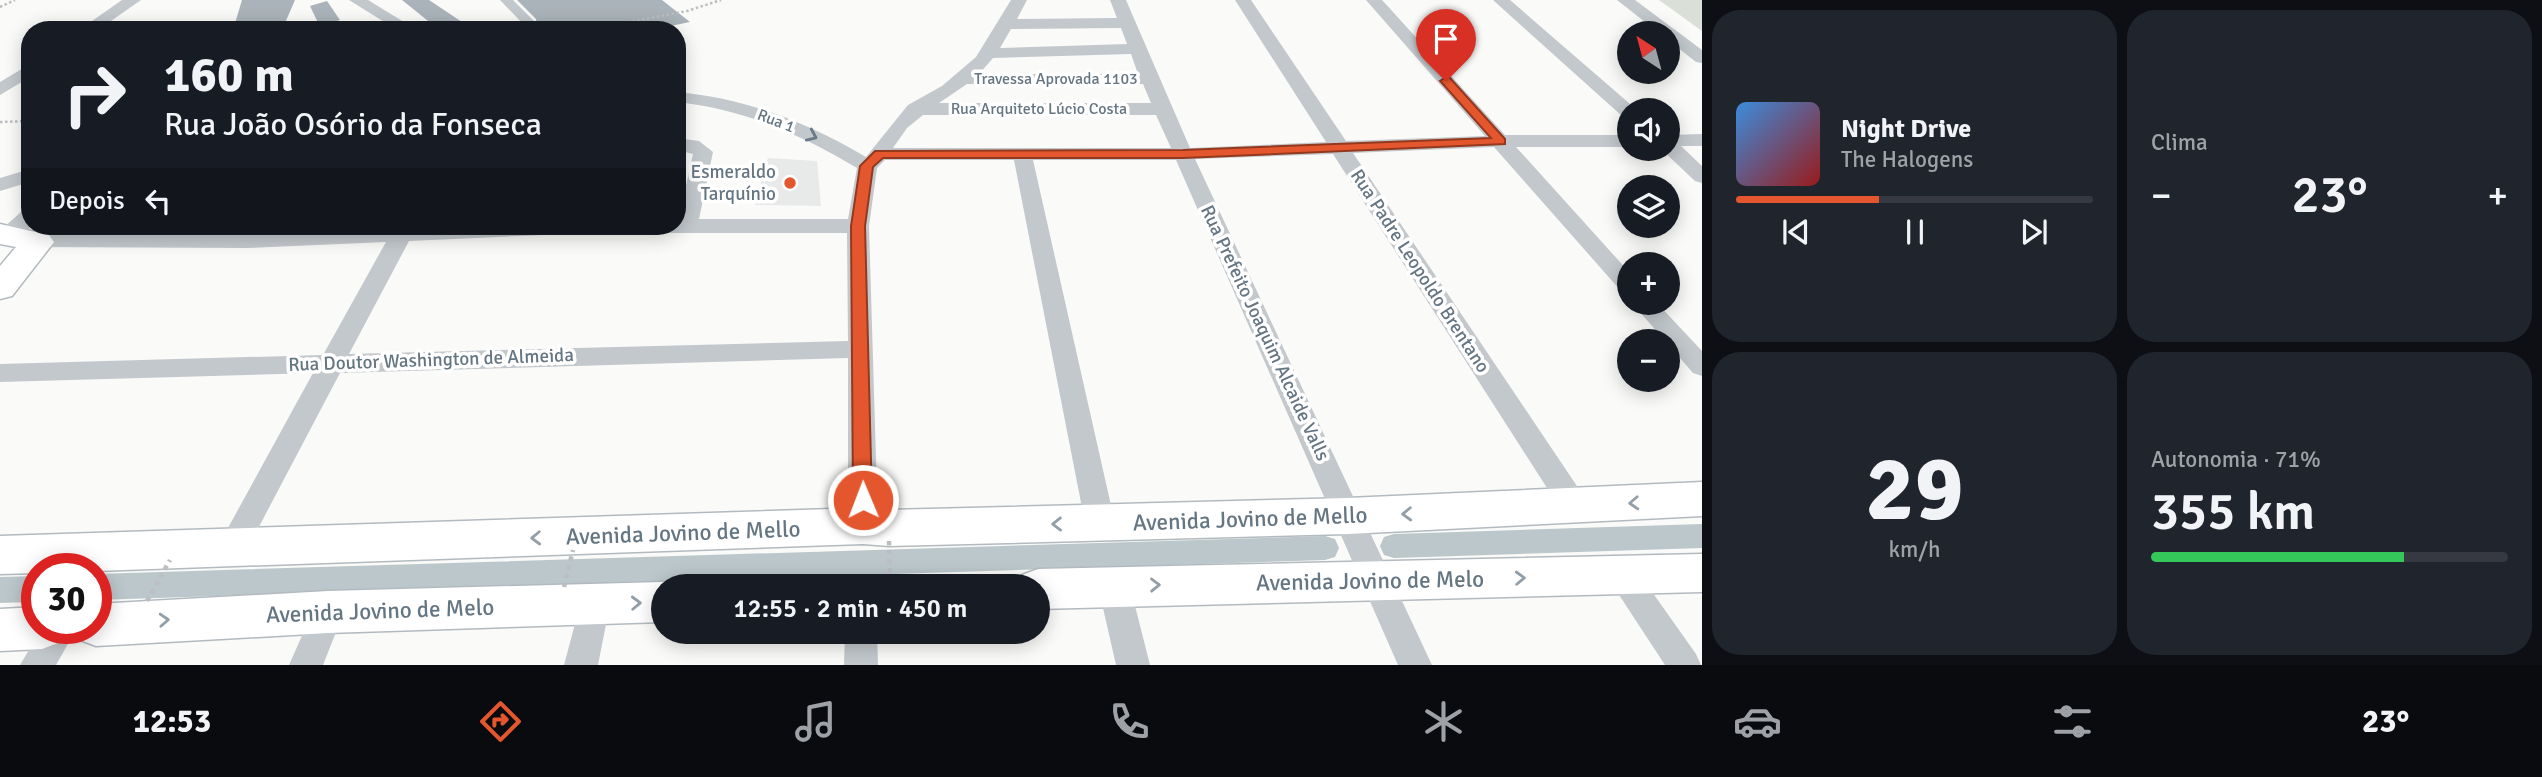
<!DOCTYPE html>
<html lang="pt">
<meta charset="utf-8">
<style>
body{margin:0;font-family:Signika,sans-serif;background:#20242c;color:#f1f3f6;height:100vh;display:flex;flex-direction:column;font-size:26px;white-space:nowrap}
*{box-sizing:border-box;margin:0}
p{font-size:23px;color:#9ea1a6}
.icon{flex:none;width:38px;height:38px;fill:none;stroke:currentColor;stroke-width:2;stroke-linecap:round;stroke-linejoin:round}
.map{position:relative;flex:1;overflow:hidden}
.panel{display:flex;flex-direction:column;gap:10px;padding:10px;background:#0d0f14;width:840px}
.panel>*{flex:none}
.banner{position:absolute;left:21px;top:21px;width:665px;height:214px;border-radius:28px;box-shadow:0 4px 18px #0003;background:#171b24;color:#f1f3f6;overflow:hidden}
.needle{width:46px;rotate:324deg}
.controls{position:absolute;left:1617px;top:21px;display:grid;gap:14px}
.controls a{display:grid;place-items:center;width:63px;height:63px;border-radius:50%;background:#171b24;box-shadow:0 4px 18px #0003;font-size:35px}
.speed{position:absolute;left:21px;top:553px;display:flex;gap:14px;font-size:35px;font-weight:700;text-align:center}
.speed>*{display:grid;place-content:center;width:91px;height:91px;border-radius:50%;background:#171b24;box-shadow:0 4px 18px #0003;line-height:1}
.speed .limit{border:10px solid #d22;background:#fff;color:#111}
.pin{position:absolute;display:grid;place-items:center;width:60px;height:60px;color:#fff;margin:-72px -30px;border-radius:50% 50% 50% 0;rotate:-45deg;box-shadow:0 0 7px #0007}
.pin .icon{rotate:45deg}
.me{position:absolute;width:77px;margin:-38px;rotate:359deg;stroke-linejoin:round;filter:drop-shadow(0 0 5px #0008)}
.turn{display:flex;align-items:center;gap:24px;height:147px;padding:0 28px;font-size:32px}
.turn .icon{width:91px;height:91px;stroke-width:2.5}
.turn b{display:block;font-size:49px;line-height:60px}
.then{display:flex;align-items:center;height:66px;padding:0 28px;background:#0003;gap:14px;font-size:26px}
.big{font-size:52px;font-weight:600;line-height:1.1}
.panel .tile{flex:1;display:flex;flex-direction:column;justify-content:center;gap:10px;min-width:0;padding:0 24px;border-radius:28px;background:#20242c}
.panel .dial{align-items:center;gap:0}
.dial b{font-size:91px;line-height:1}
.song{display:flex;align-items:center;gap:21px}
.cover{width:84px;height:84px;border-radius:10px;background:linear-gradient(135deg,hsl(210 70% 55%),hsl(0 70% 35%))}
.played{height:7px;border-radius:4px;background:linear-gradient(90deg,#e4572e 40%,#363941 40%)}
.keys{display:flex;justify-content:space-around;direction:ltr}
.heat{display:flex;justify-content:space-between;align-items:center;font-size:38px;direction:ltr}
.charge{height:10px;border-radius:5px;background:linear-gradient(90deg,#34c759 71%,#363941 0)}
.panel .tiles{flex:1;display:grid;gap:10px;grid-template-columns:repeat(2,1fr)}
.trip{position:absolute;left:651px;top:574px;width:399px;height:70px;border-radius:35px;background:#171b24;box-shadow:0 4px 18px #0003;font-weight:600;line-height:70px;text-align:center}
.tabs{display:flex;height:112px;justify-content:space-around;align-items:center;background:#090b0e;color:#9ea1a6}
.tabs .icon{width:49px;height:49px}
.tabs .current{color:#e4572e}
.tabs b{font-size:32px;color:#f1f3f6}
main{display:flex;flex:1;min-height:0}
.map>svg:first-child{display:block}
.built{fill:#e8e9e9}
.green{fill:#dadfd7}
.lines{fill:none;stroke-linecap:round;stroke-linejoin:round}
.canal{fill:#bbc7cb;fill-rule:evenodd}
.building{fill:#aab3b9}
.secondary-casing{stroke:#b3babf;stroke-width:3}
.path-far1{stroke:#bbbfc2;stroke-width:2.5;stroke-dasharray:2.5 2.5;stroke-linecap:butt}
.path{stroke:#bbbfc2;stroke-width:4.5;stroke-dasharray:4.5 4.5;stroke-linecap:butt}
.pedestrian{fill:#c3c8cc;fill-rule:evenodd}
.minor{fill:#c3c8cc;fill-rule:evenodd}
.secondary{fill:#fff;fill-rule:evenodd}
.path-bridge{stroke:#bbbfc2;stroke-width:4.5;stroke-dasharray:4.5 4.5;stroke-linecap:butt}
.oneway{stroke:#6a7a87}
.oneway2{stroke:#939fa8}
.route{fill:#e4572e;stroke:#94391e;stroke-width:2}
.poi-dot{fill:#e4572e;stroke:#fff;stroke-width:2.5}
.labels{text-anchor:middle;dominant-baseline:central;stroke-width:7;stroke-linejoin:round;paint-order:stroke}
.far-street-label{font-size:16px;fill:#657683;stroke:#fff}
.poi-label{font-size:19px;fill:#657683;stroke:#fff;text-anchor:end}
.street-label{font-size:19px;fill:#657683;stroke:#fff}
.near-street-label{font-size:23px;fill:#657683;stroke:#fff}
</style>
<main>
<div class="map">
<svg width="1702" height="665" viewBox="0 0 1702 665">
<rect width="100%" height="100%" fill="#fafaf8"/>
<path class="built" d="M768 158 817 161 821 206 755 205Z"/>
<path class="green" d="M1659 0H1702V31Z"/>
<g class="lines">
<path class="canal" d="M1702 524V548L1394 558 1384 555 1380 546 1384 537 1394 534Z
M1325 536 1335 539 1339 548 1335 557 1325 560 96 600V574Z
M37 576V602L0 603V577Z"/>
</g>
<path class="building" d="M242 0H295L282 30H233Z
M402 0H429L462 22 438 29Z
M517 0H662L690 22 651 30H537L536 19Z
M327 1 340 20 320 27 310 6Z"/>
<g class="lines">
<defs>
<path id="secondary" d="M0 224 49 235 54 242 12 296 0 299V266L16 247 0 244Z
M1702 482V516L1348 534 889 546 863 544 96 571 37 569V573L0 574V536L863 508 889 510 1348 498Z
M1702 554V592L1038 609V586H1017L1022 575 1038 569Z
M663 582 676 586H663V622L328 633 96 646 80 640 74 628H96V604L328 591Z
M37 607V628H65L58 643 42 649 0 651V609Z"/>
</defs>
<use href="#secondary" class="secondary-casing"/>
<path class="path-far1" d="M0 7 15 0
M588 30 687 11 721 0
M0 122 30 121"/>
<path class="path" d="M890 575V584
M834 586 1010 581"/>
<path class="pedestrian" d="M500 0H513L534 21V27H526Z"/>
<path class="minor" d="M122 0H141L98 30H79Z
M349 0H368L417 30H397Z
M1011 0H1027L1017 19 1117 18 1110 0H1126L1190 148 1326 142 1235 0H1251L1346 141 1485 136 1366 0H1382L1505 135H1629V147H1516L1629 272V294L1621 291 1494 147 1353 153 1585 498 1590 507 1585 516 1575 519 1565 516 1333 154 1195 159 1432 665H1398L1176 160H1033L1115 523 1110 532 1100 535 1090 532 1085 523 1014 160H885L877 168 869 226 878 526 874 535 863 539 852 535 848 526V358L340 373 243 557 232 561 221 557 217 548 313 373 0 382V364L323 355 386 242 248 248 30 247 27 242 30 237 38 235 248 234 388 228 387 226H677L693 154 677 150V138L699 141 713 152 699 219H848L857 168C800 134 743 109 677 102V92C745 98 807 122 866 157L908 105 942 86 976 57ZM1121 28 1127 44 1000 48 1011 29ZM1131 54 1138 74H979L993 58ZM967 84H1143L1151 103H939ZM923 115H1156L1171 148H893L907 128ZM590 233H847L848 341 349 354 409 241Z
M1493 0H1510L1637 110H1629V117L1622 116Z
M1617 0H1635L1702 50V63L1696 62 1668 40V33H1659Z
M30 64V77L0 95V82Z
M1702 134V146H1681L1702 166V183L1695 181 1661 149H1668V135Z
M30 169V182L0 191V178Z
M30 210V226H32L17 240H1V230L22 211Z
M1632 303H1657L1702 351V376L1693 373Z
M1622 561 1633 565 1696 654 1701 665H1665L1606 575 1611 565Z
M1114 572 1125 576 1130 586 1150 665H1116L1098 586 1103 576Z
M594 590 605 594 610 604 598 665H564L583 594Z
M328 597 339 602 344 612 323 665H289L317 602Z
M42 628H77L56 665H20Z
M845 632H877L878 665H844Z"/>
<use href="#secondary" class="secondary"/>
<path class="path-bridge" d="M889 541 890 575
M564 587 573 550
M147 601 170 560"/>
</g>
<defs><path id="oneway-chevron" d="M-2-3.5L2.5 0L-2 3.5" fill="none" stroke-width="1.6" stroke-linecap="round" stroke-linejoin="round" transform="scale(1.75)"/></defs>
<use class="oneway" href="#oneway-chevron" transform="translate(812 136) rotate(24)"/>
<g class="oneway2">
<use href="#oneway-chevron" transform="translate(1634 503) rotate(177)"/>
<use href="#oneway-chevron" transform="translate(1407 514) rotate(178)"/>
<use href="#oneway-chevron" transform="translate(1057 524) rotate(179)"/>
<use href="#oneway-chevron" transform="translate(536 538) rotate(178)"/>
<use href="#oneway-chevron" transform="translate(1520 578) rotate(-2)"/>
<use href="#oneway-chevron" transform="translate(1155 585) rotate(-1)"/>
<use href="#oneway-chevron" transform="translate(636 603) rotate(-2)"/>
<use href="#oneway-chevron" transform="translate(164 620) rotate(-3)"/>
</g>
<path class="route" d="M1446 77 1450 78 1505 139V144L1183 158H883L873 167 865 226 872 500 870 506 863 508 856 506 853 500 851 226 860 166 875 151 1183 150 1491 138 1442 83 1440 81Z"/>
<circle class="poi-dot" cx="790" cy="183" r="7"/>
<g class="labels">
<g class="far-street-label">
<text x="1056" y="79">Travessa Aprovada 1103</text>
<text x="1039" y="109">Rua Arquiteto Lúcio Costa</text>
<text transform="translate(776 121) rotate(21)">Rua 1</text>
</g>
<g class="poi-label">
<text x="776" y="172">Esmeraldo<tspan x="776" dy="22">Tarquínio</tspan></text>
</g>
<g class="street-label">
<text transform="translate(1420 271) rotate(57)">Rua Padre Leopoldo Brentano</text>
<text transform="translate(1265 333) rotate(65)">Rua Prefeito Joaquim Alcaide Valls</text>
<text transform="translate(431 360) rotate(-2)">Rua Doutor Washington de Almeida</text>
</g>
<g class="near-street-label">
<text transform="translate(1250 519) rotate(-2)">Avenida Jovino de Mello</text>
<text transform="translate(683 533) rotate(-2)">Avenida Jovino de Mello</text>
<text transform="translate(1370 581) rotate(-1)">Avenida Jovino de Melo</text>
<text transform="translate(380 611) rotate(-2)">Avenida Jovino de Melo</text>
</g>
</g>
</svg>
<div class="controls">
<a><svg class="needle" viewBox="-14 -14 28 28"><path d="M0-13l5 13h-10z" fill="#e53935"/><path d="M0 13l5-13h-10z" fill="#9ea1a6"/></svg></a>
<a><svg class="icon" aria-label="sound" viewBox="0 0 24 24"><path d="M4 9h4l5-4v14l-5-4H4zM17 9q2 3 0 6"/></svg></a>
<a><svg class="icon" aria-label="layers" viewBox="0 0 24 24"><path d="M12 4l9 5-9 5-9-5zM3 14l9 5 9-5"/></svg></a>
<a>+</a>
<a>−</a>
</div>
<div class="speed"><div class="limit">30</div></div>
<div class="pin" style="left:1446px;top:81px;background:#d93025"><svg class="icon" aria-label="arrive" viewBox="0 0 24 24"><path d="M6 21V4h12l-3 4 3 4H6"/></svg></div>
<svg class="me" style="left:863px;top:500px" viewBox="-20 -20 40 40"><circle r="17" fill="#e4572e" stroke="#fff" stroke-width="3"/><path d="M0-11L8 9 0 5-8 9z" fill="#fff"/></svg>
<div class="trip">12:55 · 2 min · 450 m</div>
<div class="banner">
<div class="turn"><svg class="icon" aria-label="right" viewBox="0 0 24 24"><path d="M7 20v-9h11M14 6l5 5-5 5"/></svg><div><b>160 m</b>Rua João Osório da Fonseca</div></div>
<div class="then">Depois<svg class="icon" aria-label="left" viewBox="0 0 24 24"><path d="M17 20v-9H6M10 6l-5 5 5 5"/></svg></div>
</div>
</div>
<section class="panel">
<div class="tiles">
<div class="tile">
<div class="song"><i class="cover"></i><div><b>Night Drive</b><p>The Halogens</p></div></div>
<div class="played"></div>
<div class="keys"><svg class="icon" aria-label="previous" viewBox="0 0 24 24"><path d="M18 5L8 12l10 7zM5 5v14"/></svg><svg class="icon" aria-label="pause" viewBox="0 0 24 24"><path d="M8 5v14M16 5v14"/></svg><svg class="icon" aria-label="next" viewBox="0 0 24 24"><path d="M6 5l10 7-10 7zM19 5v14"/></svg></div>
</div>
<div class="tile"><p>Clima</p>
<div class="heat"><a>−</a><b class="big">23°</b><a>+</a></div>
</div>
<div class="tile dial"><b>29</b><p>km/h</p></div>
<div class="tile"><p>Autonomia · 71%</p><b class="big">355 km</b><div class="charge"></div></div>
</div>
</section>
</main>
<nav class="tabs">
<b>12:53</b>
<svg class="icon current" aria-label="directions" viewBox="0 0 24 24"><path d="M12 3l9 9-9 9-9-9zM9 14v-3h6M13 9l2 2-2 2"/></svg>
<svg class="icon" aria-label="music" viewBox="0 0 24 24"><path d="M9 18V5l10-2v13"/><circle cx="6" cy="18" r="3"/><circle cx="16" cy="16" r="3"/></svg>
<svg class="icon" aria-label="phone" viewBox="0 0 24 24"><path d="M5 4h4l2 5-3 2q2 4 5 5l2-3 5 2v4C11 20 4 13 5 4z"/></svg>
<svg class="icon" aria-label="climate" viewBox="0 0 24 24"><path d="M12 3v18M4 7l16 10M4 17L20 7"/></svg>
<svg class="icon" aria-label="car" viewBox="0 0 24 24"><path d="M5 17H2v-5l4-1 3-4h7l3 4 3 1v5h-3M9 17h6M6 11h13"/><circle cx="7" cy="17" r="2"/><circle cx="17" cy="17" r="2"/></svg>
<svg class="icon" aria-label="filters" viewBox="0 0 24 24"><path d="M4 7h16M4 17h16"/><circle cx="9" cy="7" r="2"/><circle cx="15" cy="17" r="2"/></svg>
<b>23°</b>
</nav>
